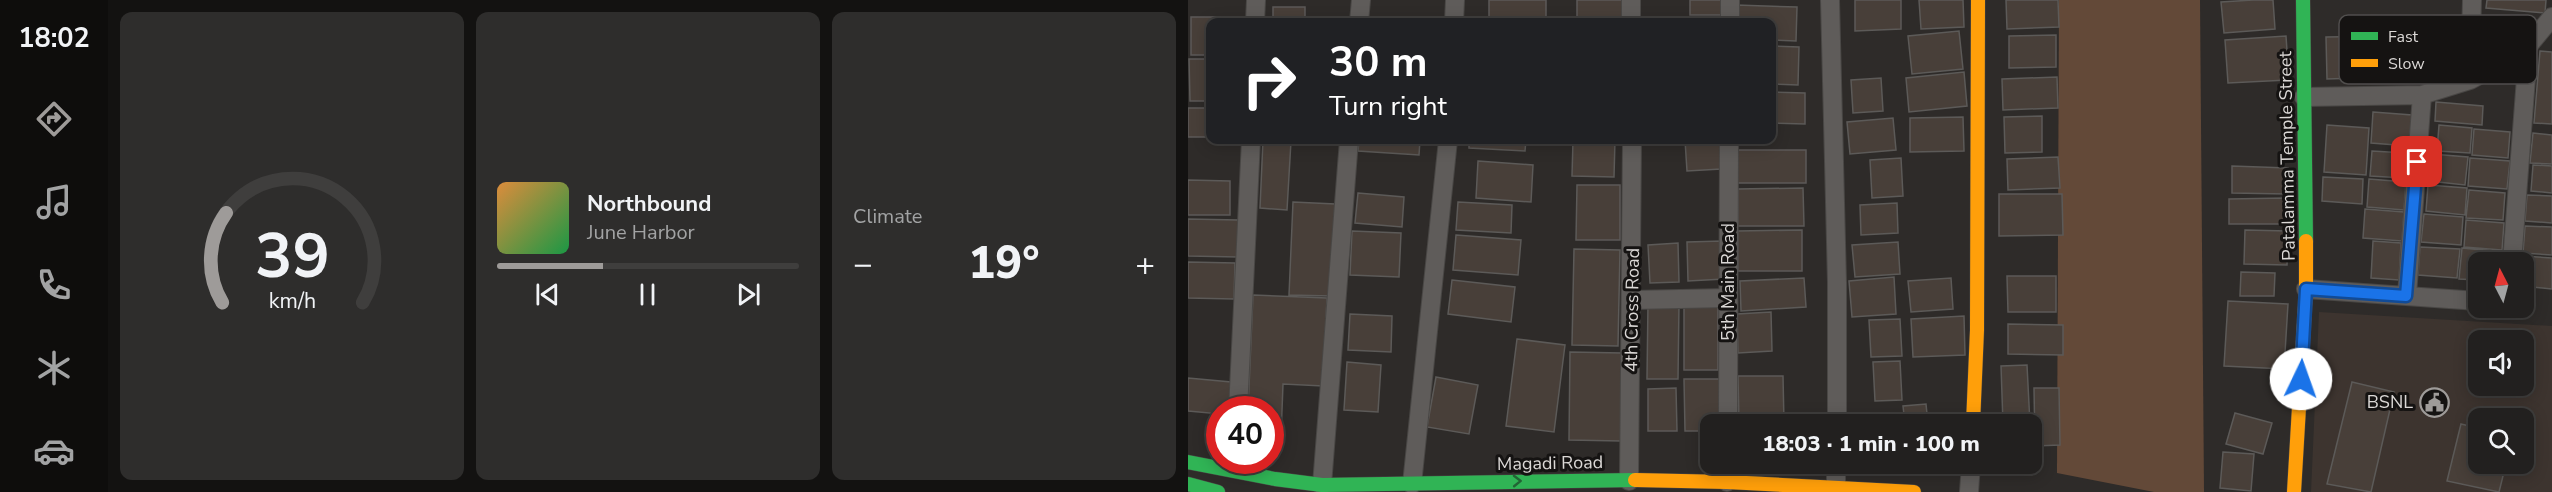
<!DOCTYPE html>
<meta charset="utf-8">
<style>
body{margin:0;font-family:"Nunito Sans",sans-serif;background:#2e2d2c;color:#f1f3f6;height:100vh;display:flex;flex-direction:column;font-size:22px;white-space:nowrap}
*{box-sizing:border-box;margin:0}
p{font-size:20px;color:#a2a3a4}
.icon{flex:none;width:33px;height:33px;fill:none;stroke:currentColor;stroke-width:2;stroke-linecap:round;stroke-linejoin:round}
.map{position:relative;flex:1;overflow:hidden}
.panel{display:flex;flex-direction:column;gap:12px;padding:12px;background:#131211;width:1080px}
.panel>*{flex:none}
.hud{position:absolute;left:18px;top:18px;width:570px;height:126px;border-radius:12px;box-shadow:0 3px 15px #0003,0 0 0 2px #3f3e3d;background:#202124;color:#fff;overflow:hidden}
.needle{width:39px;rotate:354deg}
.buttons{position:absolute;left:1280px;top:252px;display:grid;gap:12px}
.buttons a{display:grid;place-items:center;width:66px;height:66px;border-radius:12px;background:#22201f;box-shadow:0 3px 15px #0003,0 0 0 2px #3f3e3d;font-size:30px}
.speed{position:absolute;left:18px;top:396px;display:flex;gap:12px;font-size:30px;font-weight:700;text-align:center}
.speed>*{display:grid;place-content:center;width:78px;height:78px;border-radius:50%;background:#22201f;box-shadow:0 3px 15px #0003,0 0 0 2px #3f3e3d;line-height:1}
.speed .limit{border:9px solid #d22;background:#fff;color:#111}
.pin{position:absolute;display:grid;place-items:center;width:51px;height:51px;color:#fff;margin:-26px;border-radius:12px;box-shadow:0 3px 9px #0006}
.me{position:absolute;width:66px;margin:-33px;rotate:3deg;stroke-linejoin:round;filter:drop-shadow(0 0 4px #0008)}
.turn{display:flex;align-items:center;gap:21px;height:126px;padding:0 24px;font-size:27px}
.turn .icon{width:78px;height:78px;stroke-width:2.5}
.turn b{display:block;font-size:42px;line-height:51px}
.big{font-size:45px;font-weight:800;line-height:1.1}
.panel .widget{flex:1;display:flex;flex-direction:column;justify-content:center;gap:9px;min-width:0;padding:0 21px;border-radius:12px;background:#2e2d2c}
.panel .dial{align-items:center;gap:0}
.dial svg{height:156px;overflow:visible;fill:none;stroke:#3f3e3d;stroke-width:7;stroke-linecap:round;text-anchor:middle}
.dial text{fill:#f1f3f6;stroke:none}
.song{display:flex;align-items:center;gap:18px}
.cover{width:72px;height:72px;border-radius:9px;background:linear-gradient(135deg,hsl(30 70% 55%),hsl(140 70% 35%))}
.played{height:6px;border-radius:3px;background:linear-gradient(90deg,#9e9b99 35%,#3f3e3d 35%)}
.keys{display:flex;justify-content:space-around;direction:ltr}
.heat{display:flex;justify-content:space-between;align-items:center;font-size:33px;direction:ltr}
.panel .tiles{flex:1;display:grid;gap:12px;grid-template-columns:repeat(3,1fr)}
.trip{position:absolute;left:512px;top:414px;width:342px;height:60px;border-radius:12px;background:#22201f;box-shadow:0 3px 15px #0003,0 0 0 2px #3f3e3d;font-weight:800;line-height:60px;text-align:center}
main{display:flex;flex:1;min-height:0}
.tab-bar{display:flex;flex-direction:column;width:108px;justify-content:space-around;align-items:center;background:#0e0d0c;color:#a2a3a4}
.tab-bar .icon{width:42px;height:42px}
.tab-bar .on{color:#9e9b99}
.tab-bar b{font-size:27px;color:#f1f3f6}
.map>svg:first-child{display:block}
.built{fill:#3d342f;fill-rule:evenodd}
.green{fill:#634938}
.building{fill:#483f39;stroke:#5c5a58;stroke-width:1.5}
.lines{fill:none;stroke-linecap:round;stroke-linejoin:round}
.street-casing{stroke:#494745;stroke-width:20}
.fast-casing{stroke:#494745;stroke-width:15}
.slow-casing{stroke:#494745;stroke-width:15}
.street{stroke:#5f5c5a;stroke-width:18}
.fast{stroke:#30b455;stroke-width:14}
.slow{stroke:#ff9f0a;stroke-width:14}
.oneway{stroke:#226434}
.route-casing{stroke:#114b97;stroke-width:15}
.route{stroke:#1a73e8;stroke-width:10}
.labels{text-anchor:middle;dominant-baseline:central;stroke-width:6;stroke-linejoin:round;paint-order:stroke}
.street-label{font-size:18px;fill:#dbd8d6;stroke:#151312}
.poi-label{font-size:18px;fill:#dbd8d6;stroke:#151312;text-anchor:end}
.key{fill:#151312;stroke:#504e4d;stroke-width:1.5}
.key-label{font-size:16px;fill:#dbd8d6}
</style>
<main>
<nav class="tab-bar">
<b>18:02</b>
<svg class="icon on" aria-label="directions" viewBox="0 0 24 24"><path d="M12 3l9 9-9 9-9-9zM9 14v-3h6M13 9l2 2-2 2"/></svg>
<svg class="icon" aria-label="music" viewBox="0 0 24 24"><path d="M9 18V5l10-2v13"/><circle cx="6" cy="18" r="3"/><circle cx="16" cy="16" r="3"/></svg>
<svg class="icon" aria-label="phone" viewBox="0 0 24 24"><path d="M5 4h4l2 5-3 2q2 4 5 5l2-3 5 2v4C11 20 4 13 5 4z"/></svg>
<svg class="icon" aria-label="climate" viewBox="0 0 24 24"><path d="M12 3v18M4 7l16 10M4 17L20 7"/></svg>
<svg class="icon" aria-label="car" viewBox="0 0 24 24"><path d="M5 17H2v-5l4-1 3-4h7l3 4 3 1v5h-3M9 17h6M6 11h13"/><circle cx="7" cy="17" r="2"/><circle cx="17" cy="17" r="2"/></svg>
</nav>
<section class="panel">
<div class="tiles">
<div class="widget dial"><svg viewBox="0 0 100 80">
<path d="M14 69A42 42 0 1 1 86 69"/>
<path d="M14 69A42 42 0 0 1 16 23" stroke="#9e9b99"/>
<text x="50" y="56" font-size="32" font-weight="700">39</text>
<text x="50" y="72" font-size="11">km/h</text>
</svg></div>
<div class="widget">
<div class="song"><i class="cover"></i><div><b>Northbound</b><p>June Harbor</p></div></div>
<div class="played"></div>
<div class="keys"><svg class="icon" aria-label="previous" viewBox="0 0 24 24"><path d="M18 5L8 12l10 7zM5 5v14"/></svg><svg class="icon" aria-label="pause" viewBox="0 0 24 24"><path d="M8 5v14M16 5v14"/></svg><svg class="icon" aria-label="next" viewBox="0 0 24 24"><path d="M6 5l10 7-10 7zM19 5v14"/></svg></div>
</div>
<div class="widget"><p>Climate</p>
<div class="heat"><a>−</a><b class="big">19°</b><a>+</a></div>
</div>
</div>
</section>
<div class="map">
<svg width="1364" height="492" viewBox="0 0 1364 492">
<rect width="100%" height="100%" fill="#2e2b29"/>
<path class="built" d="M1131 312 1364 326V492H1123ZM1290 340H1335V386H1290ZM1290 418H1335V464H1290Z"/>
<path class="green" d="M871 0H1012L1016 492H966L869 473Z"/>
<path class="building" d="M301 0H358V22H301Z
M389 0H435V22H389Z
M502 0H535V15H502Z
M667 0H713V29L667 31Z
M731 0H775L776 27 733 29Z
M818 0H870L871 27 819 29Z
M1065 0H1085L1087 29 1036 33 1033 2Z
M1299 0H1358L1357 13 1298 8Z
M548 5 609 7 608 41 584 40V22H548Z
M85 7H117V22H85Z
M3 17H58V22H22V55H3Z
M532 20V22H460L459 21Z
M771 31 775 69 724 74 720 36Z
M868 35V67L821 68V36Z
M1098 36 1101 80 1040 83 1037 40Z
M1199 36 1200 77 1139 79 1138 37Z
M584 46 611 47 610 85 584 84Z
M1352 51 1364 52V124L1346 123Z
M1 59H22V101H2Z
M776 72 779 106 721 112 718 78Z
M869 77 870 108 815 110 814 79Z
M693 78 695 111 665 113 663 80Z
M584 92 617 93V124L584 123Z
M1248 102 1295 106 1294 125 1247 121Z
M0 108H22V137H0Z
M1185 112 1224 115 1221 146 1183 143Z
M854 116V152L817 153 816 117Z
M775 117 776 151 722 152V118Z
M705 118 708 150 662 154 659 122Z
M1139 125 1181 128 1178 175 1136 172Z
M1251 125 1284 128 1282 153 1249 151Z
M1286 129 1322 132 1320 158 1284 155Z
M1345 133 1364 135V164L1342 163Z
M75 140 103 141 99 210 72 208Z
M171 140H232L231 155 170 151Z
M281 140H338L337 151 281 148Z
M385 140H427L426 177 384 176Z
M497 140H532L533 169 499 171Z
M548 150H618V183H548Z
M1184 151 1217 153 1216 178 1182 176Z
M1243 154 1280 157 1277 185 1241 181Z
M870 157 872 188 820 190 819 159Z
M713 158 715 196 684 198 682 160Z
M1282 158 1322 161 1319 189 1280 186Z
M290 161 345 165 343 202 288 198Z
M1345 165 1364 166V193L1343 191Z
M1044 166 1100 168 1099 194 1044 193Z
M1135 177 1175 179 1174 204 1134 201Z
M1181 179 1218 182 1216 210 1179 207Z
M0 180 42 181V215H0Z
M389 185H432V240H388Z
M1240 185 1279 188 1277 215 1238 211Z
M615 188 616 226H550V189Z
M1281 190 1317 193 1315 220 1278 218Z
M170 193 216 197 214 227 167 223Z
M811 194H874L875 235 811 236Z
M1339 195 1364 196V223L1337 221Z
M1097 198V224H1041V199Z
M105 202 147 204 143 296 101 295Z
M270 202 324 205 323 233 268 230Z
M709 203 710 233 673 235 672 205Z
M1177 209 1216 212 1214 241 1175 238Z
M1236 214 1275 217 1273 245 1233 242Z
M0 219 50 220V257L0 256Z
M1278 220 1316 223 1314 250 1276 247Z
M1337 226 1364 227V255L1335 253Z
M614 230V271H550V231Z
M1057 230 1100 231 1099 265 1056 264Z
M164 231 213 233 211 277 162 275Z
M268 235 333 240 330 275 265 270Z
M534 241 536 279 500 281 499 242Z
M1185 241 1213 243 1211 280 1183 278Z
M710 242 712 274 667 277 664 245Z
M490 243 491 282 462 283 460 245Z
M1232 247 1272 249 1269 278 1230 275Z
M1274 248 1314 252 1313 262H1290V280L1271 279Z
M386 249 432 250 430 346 384 345Z
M1334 256 1364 258V289L1335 286Z
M0 262 47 263 46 299 0 298Z
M1053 272 1087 273 1086 296H1052Z
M819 276H868V312H820Z
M706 277 708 314 664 317 661 281Z
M616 278 618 307 553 311 552 281Z
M763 278 765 309 723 312 720 281Z
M264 280 327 287 323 322 260 314Z
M65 295 139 298 135 386 95 384 93 437 82 436V410H60Z
M1040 301 1100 304 1096 369 1036 366Z
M460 303 491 304 490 379H459Z
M496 307H530V370H496Z
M583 312 584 351 550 353 549 314Z
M162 314 204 316 203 352 160 350Z
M776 316 777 355 725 357 723 319Z
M712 319 714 356 683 357 681 320Z
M820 324 875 325V355L820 354Z
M329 339 377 345 366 432 318 426Z
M382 352 434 353 433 441 381 440Z
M712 361 714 400 687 401 685 362Z
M159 362 193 365 190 412 156 410Z
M839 365 842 424H815L813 366Z
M550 376H595L596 423H551Z
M248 377 290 385 281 434 239 427Z
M0 378 43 382 41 410H32V414L0 411Z
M496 379H532V424H522V431H497Z
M1164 382 1206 392 1183 492 1139 484Z
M488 388 489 431H460V389Z
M846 388H871L872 445 847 446Z
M738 404 740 424H717L715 406Z
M1047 413 1084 423 1075 454 1038 444Z
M1273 424 1290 428V464H1318L1311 492 1259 481Z
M1035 452 1066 454 1063 491 1032 488Z"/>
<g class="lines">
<defs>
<path id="street" d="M443 0V22
M542 0V22
M642 0 649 283V424
M67 22 68 0
M171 22 173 0
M266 22 267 0
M1282 80 1284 0
M1116 97 1234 95 1282 80 1336 51 1364 17
M1324 262 1338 78 1336 51
M1118 289 1290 301
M1219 295 1234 95
M444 300 540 298
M50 410 63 140
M540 424 541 140
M441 481 444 140
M539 482V464
M224 484 260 140
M134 485 161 140
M648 492V464
M781 492 783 464"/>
<path id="fast" d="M1115 0 1118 241
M0 462 87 479 134 485 447 480
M0 484 30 492"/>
<path id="slow" d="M785 424 789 330 790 0
M447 480 539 482 726 492
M1106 492 1118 289V241"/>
</defs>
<use href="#street" class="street-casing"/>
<use href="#fast" class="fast-casing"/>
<use href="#slow" class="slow-casing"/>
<use href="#street" class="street"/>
<use href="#fast" class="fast"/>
<use href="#slow" class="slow"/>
</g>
<defs><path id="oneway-chevron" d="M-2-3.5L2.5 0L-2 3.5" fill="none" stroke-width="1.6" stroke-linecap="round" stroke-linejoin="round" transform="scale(1.5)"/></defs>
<use class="oneway" href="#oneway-chevron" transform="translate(329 481) rotate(-1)"/>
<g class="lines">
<defs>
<path id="route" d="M1113 379 1118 289 1218 296 1229 162"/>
</defs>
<use href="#route" class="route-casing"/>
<use href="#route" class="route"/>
</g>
<defs>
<symbol id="civic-ring" viewBox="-11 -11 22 22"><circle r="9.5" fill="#151312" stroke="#9e9b99" stroke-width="1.5"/><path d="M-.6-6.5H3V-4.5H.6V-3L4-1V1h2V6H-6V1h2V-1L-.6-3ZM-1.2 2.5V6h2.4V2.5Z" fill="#9e9b99"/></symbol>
</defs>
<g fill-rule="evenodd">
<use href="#civic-ring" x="1230" y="386" width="33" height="33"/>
</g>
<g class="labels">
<g class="street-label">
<text transform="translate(1099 156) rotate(-91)">Patalamma Temple Street</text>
<text transform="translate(540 282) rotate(-90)">5th Main Road</text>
<text transform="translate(444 310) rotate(-89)">4th Cross Road</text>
<text transform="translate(362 463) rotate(-1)">Magadi Road</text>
</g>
<g class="poi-label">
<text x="1225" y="402">BSNL</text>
</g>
</g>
<rect x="1151" y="15" width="198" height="69" rx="9" class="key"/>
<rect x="1163" y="32" width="27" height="8" fill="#30b455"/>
<rect x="1163" y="59" width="27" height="8" fill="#ff9f0a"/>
<g class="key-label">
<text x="1200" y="42">Fast</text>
<text x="1200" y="69">Slow</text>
</g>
</svg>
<div class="buttons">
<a><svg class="needle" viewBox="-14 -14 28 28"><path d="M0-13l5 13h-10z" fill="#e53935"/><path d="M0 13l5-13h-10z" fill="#a2a3a4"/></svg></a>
<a><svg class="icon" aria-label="sound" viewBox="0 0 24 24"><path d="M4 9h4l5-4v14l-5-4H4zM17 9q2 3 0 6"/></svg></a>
<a><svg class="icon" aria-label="search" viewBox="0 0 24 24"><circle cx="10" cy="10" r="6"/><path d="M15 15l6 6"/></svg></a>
</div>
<div class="speed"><div class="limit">40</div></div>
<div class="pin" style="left:1229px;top:162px;background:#d93025"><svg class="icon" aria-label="arrive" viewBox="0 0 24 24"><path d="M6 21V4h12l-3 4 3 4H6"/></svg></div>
<svg class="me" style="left:1113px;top:379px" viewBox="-20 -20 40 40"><circle r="19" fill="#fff"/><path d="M0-13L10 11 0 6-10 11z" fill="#1a73e8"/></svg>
<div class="trip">18:03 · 1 min · 100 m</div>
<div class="hud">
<div class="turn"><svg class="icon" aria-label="right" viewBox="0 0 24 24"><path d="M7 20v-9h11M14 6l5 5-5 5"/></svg><div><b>30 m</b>Turn right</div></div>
</div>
</div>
</main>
